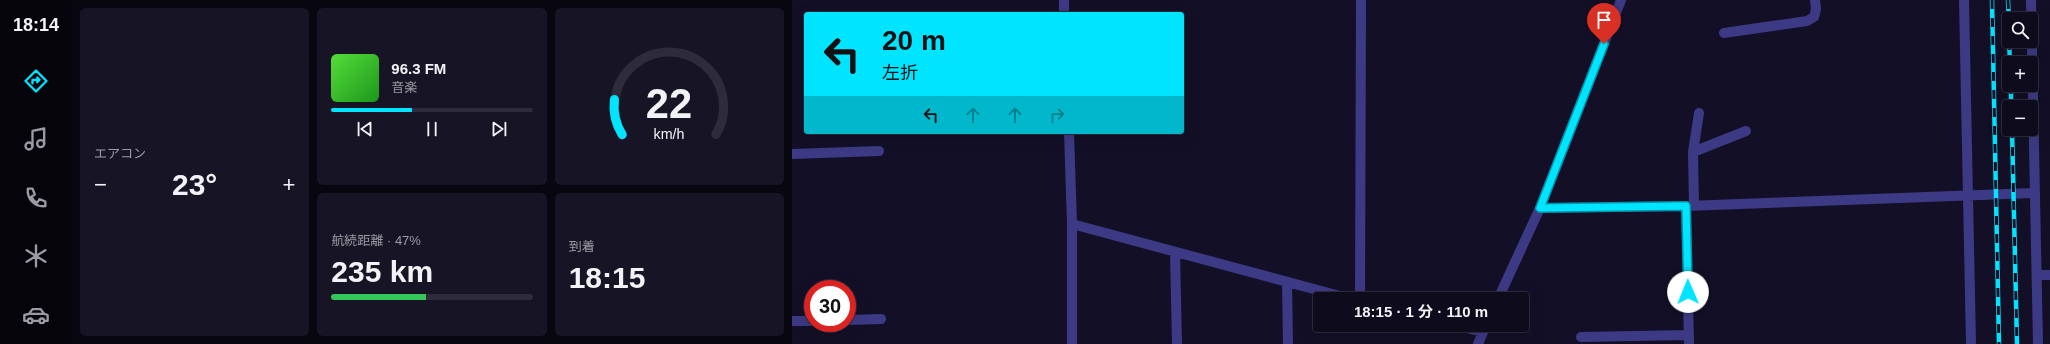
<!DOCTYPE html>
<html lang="ja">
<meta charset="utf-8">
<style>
:root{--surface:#0e0b1c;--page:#171425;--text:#f1f3f6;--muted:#9b9ba3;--line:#2e2b3b;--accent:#00e5ff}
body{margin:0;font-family:Arial,"Noto Sans JP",sans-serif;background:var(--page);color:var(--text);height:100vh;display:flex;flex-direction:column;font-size:15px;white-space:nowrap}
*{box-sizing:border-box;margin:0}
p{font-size:13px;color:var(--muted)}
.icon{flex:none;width:22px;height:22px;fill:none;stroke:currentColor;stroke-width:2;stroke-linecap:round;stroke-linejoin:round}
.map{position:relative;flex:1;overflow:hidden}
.side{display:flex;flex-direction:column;gap:8px;padding:8px;background:#08060f;width:720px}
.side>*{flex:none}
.top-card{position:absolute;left:12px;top:12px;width:380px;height:122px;border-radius:4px;box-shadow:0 4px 16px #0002,0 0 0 1px var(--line);background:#00e5ff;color:#111;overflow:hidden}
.fabs{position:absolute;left:1210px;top:12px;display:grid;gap:8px}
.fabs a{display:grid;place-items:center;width:36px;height:36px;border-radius:4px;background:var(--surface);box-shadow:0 4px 16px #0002,0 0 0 1px var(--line);font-size:20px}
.speed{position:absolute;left:12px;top:280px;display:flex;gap:8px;font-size:20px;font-weight:700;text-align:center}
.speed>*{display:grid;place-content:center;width:52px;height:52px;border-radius:50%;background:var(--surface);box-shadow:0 4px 16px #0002,0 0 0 1px var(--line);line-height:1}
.speed .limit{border:6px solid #d22;background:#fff;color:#111}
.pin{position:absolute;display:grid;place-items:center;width:34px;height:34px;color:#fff;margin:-41px -17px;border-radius:50% 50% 50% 0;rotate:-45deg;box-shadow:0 0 4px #0007}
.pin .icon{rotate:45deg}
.me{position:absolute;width:44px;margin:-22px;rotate:359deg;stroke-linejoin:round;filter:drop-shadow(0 0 3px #0008)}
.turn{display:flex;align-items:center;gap:14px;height:84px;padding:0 12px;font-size:18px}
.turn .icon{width:52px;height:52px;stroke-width:2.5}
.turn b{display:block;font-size:28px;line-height:34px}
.lanes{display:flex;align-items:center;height:38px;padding:0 12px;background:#0003;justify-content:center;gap:20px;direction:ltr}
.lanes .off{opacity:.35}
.big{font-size:30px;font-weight:700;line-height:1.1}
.side .widget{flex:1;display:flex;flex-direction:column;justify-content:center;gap:6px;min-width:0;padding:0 14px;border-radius:6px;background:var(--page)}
.side .dial{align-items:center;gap:0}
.dial svg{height:104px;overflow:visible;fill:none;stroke:var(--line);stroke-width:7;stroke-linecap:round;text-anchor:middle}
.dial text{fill:var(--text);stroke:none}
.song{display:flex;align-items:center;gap:12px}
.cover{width:48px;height:48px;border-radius:6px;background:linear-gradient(135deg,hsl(110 70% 55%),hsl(120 70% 35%))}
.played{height:4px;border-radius:2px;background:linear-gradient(90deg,var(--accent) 40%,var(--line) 40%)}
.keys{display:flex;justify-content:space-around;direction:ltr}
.heat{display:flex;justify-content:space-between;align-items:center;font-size:22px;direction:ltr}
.charge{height:6px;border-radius:3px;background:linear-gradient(90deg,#34c759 47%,var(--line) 0)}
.side .tiles{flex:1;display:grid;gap:8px;grid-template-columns:repeat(3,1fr)}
.widget:first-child{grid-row:span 2}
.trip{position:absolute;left:521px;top:292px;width:216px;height:40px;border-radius:4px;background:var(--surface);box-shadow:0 4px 16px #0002,0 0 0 1px var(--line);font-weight:700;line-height:40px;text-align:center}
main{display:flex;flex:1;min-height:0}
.menu{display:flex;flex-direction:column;width:72px;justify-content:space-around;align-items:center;background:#06040b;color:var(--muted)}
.menu .icon{width:28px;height:28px}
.menu .on{color:var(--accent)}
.menu b{font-size:18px;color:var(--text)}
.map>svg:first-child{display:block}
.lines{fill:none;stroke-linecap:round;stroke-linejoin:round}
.minor{stroke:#3d3a85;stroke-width:10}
.rail-casing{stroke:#00e5ff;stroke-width:4.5}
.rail{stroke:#130f26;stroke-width:3;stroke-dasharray:9;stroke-linecap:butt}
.route-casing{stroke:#0095a6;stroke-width:10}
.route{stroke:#00e5ff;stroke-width:7}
</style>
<main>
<nav class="menu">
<b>18:14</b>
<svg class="icon on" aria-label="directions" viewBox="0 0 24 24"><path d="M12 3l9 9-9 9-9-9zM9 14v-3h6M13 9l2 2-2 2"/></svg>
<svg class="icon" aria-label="music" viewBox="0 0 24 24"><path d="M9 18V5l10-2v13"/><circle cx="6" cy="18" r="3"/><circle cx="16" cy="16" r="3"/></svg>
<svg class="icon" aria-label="phone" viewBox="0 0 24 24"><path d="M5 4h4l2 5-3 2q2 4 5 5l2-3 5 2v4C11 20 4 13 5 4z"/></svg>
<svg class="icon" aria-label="climate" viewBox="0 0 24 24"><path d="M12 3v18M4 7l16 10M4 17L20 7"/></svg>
<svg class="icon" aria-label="car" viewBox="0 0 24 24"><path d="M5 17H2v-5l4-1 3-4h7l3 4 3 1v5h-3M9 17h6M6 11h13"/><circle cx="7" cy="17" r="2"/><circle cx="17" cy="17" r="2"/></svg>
</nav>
<section class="side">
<div class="tiles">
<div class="widget"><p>エアコン</p>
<div class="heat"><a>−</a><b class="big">23°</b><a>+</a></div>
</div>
<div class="widget">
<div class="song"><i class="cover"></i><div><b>96.3 FM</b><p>音楽</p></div></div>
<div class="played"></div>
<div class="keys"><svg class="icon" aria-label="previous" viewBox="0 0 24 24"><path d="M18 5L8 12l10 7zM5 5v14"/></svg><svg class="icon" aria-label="pause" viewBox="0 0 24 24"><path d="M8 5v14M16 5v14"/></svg><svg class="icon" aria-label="next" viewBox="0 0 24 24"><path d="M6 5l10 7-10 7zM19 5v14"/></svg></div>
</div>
<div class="widget dial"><svg viewBox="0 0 100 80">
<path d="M14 69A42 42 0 1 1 86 69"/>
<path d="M14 69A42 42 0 0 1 8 42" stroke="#00e5ff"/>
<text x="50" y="56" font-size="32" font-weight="700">22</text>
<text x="50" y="72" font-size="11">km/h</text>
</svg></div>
<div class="widget"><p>航続距離 · 47%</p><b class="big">235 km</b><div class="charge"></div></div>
<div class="widget"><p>到着</p><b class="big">18:15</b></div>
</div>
</section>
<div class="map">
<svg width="1258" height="344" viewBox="0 0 1258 344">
<rect width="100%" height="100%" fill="#130f26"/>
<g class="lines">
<path class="minor" d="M272 0V14
M1172 0 1179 344
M1239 0 1246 344
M932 33 1015 21 1022 17 1024 9 1023 0
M277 132 280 224V344
M901 152 954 131
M0 154 87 151
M894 206 897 344
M902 206 901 152 907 113
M748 208 894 206 1243 193
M280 224 559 299
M383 252 385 344
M1245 275H1258
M495 282 496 344
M568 299 569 0
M706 299 748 208 829 0
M55 320 89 319
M0 321H21
M662 325 691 332
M789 337 897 335
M686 344 694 325"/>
<defs>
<path id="rail" d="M1200 0 1207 344
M1216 0 1217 24
M1217 41 1218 63
M1219 85V107
M1220 129 1225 344"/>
</defs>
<use href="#rail" class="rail-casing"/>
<use href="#rail" class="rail"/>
</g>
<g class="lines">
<defs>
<path id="route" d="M812 44 748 208 894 206 896 292"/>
</defs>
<use href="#route" class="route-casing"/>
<use href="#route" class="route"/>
</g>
</svg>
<div class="fabs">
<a><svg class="icon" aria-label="search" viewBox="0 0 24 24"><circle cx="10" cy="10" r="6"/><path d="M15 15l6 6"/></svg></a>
<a>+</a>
<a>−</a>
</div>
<div class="speed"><div class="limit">30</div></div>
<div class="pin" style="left:812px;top:44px;background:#d93025"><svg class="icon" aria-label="arrive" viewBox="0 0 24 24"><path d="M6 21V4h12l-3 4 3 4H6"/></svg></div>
<svg class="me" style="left:896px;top:292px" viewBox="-20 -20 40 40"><circle r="19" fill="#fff"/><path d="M0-13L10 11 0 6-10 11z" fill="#00e5ff"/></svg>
<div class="trip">18:15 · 1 分 · 110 m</div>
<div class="top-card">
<div class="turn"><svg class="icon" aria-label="left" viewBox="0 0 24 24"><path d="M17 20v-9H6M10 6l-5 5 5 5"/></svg><div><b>20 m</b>左折</div></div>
<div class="lanes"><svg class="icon" aria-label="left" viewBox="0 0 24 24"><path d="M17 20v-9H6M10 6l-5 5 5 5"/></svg><svg class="icon off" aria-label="ahead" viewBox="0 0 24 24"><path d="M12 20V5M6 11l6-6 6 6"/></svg><svg class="icon off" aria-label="ahead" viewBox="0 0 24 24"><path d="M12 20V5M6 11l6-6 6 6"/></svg><svg class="icon off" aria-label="right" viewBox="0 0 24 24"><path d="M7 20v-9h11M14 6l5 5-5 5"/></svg></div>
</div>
</div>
</main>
